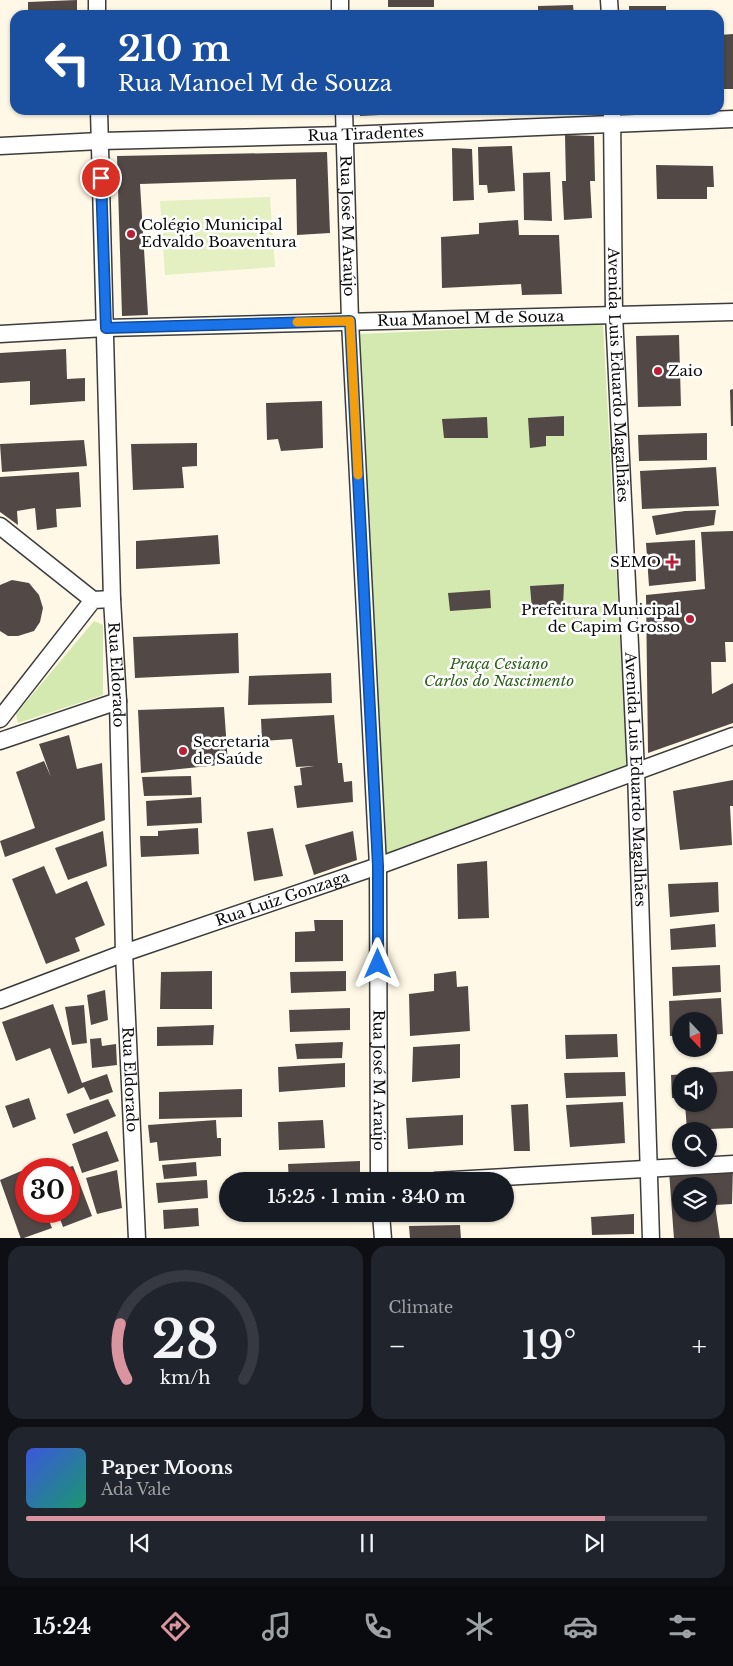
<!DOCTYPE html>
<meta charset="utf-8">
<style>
:root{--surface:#171b24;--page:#20242c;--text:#f1f3f6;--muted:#9ea1a6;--line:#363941;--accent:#d9949f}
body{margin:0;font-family:"Libre Baskerville",serif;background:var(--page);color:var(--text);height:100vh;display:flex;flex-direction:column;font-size:19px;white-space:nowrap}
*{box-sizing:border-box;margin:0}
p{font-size:16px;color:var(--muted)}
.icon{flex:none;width:28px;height:28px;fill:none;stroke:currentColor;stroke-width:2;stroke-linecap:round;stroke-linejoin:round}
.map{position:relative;height:1238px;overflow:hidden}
.details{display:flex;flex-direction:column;gap:8px;padding:8px;background:#0d0f14;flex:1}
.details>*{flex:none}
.banner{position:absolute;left:10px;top:10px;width:714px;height:105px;border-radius:15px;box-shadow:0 1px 4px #0004;background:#1a4fa0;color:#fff;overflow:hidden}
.needle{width:32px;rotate:158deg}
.fabs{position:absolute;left:672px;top:1012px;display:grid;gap:10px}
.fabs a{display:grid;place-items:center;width:45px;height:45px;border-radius:50%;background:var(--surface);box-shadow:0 1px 4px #0004;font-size:25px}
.speed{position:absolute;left:15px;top:1158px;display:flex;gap:10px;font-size:25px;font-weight:700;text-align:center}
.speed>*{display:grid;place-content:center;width:65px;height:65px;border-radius:50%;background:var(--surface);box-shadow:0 1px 4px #0004;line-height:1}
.speed .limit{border:8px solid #d22;background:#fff;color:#111}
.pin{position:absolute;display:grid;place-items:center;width:42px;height:42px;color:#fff;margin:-21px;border:2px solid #fff;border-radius:50%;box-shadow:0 1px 5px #0007}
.me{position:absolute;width:55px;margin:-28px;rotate:0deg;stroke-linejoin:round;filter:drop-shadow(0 0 4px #0008)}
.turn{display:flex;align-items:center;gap:18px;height:105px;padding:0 25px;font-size:22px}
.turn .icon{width:65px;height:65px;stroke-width:2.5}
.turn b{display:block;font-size:35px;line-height:42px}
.big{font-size:38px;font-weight:600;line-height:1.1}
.details .widget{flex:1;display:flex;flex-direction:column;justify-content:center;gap:8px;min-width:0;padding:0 18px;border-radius:15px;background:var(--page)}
.details .dial{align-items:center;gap:0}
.dial svg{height:130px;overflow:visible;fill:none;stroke:var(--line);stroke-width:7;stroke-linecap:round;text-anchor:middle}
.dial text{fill:var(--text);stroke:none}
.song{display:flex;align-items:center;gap:15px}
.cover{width:60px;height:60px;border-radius:8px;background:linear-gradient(135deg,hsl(230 70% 55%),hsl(160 70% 35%))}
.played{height:5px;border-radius:2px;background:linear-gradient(90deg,var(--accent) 85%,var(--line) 85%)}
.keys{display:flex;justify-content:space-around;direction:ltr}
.heat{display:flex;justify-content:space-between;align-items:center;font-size:28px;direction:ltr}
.details .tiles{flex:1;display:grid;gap:8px;grid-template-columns:1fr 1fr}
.widget:last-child{grid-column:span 2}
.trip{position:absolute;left:219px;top:1172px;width:295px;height:50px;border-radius:25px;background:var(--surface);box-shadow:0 1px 4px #0004;font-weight:600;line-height:50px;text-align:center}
.menu{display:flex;height:80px;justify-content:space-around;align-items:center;background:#090b0e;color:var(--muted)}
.menu .icon{width:35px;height:35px}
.menu .on{color:var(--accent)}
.menu b{font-size:22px;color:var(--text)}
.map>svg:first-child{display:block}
.green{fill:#d3e9b0}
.pitch{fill:#e4f0c2}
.building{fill:#524946;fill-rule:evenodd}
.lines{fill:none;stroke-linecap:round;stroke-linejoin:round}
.minor-casing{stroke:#3c3c3c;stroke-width:19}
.minor{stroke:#fff;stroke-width:16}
.route-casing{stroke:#114b97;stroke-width:12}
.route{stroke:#1a73e8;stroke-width:9}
.slow{stroke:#f59e0b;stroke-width:9}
.poi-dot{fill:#bb1f35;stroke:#fff;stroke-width:2}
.labels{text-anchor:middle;stroke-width:5;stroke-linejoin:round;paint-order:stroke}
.street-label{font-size:15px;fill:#090909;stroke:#fff}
.poi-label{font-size:15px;fill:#090909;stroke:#fff;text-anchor:start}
.park-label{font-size:15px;font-style:italic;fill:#2f611a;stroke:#fff}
</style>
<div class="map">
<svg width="733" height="1239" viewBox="0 0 733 1239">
<rect width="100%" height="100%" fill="#fff8e6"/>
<path class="green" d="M603 323 627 766 386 853 359 334Z
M94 621 103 625V695L18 723 16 714Z"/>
<path class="pitch" d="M270 197 275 267 165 275 160 201Z"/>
<path class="building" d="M77 0V15H28V2Z
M388 0H434V7H388Z
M573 5 574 15H538V6Z
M629 6H666V15H629Z
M733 34V89H719V35Z
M360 110H400V114L360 116Z
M565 135 594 136 595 181H590L592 218 564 220 562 181H566Z
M512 146 515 191 488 193 487 185H479L478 147Z
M452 148 472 149 474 200 453 201Z
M327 152 330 233 297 235 296 179 140 184 148 315 122 316 117 156Z
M656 165 713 166 714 187H707V199H657Z
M550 172 552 221 524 220 523 173Z
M518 220 519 235H559L562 294 522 295 521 284 442 288 441 237 479 234V223Z
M679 335 681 406 638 407 636 336Z
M66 349 67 379 85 378V401L30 405V381L0 383V353Z
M733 389V426H731L730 390Z
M322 401 323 448 281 451 278 439 267 440 266 403Z
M564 416V436H546V446L530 448 528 418Z
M487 417 488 438H444L442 419Z
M707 433V460L639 461 638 435Z
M84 440 87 466 2 472 0 444Z
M197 443V466L182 467 184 488 133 490 131 444Z
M716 467 719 506 642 509 640 471Z
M79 472 81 507 56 509 57 527 37 530 35 508 17 511 18 525 0 512V477Z
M716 510 714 525 656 535 652 516 685 511Z
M733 531V642H725L726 662H711L712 694 733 683V723L648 753 646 595 705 589 701 532Z
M218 535 220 564 136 569V541Z
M695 540 696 581 649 586 646 543Z
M12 580 29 583 39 595 43 608 40 622 34 631 18 636H8L0 631V585Z
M564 584 563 607 532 609 530 586Z
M490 590 491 608 450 611 448 593Z
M238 633 239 673 135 678 133 637Z
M331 673 332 703 248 705 249 676Z
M224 707 228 764 141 773 138 710Z
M334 715 338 763H342L344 782 352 781 353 802 297 808 294 786 302 785 300 768 314 766 296 767 292 739 262 741 261 719Z
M69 735 77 769 102 763 105 820 5 857 0 841 35 828 16 772 44 761 51 777 39 744Z
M191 776 192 795 144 796 142 777Z
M733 780V806H730L732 845 680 850 673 791Z
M201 797 202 823 147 826 146 801Z
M198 828 199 854 141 857 140 836H158V831Z
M273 828 283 876 254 881 247 832Z
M103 831 107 866 68 880 55 848Z
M353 831 357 860 314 875 305 845Z
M487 861 489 918 458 919 457 864Z
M44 866 56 894 87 881 105 925 75 938 80 951 46 964 12 879Z
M718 882 719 912 670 917 668 884Z
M314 920H343V961L295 962V932L315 931Z
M715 924 716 947 671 950 670 929Z
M720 965 721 992 673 996 672 967Z
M212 971V1009H160L161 972Z
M346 971V991L291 993 290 972Z
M456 971 457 987 468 986 470 1031 410 1036 409 994 434 991V974Z
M105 990 108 1020 91 1025 87 995Z
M721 998 723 1034 709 1035V1021H681V1036H670L669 1001Z
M53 1004 82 1083 107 1074 113 1092 90 1100 84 1087 68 1094 50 1048 16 1061 2 1022Z
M84 1005 87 1043 72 1045 65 1007Z
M350 1008V1030L290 1032 289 1010Z
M214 1025 213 1045 157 1046V1027Z
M617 1034 618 1057 566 1059 565 1035Z
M101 1038 102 1046 116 1044 117 1065 92 1068 90 1039Z
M343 1042 342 1058 297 1059 295 1044Z
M460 1044V1078L412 1082 413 1047Z
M345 1063V1087L279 1092 278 1067Z
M733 1071V1128L687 1130 685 1104H709V1076H681V1098H672L671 1075Z
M625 1072 626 1096 566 1098 564 1073Z
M242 1089V1117L159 1119V1092Z
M29 1098 36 1119 13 1128 5 1106Z
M108 1099 116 1116 74 1134 66 1114Z
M623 1102 625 1143 570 1147 566 1105Z
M528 1104 530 1151H514L511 1105Z
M463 1115V1145L408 1149 406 1118Z
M216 1120 217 1138H221V1156L159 1161 157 1142 150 1143 148 1125Z
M323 1120 325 1148 279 1150 278 1122Z
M107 1131 119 1161 82 1173 72 1144Z
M360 1161V1181H289L288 1164Z
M196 1162 197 1176 164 1179 162 1165Z
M73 1166 92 1216 63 1227 57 1211H69V1167Z
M733 1167 732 1204 715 1205 720 1239H674L669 1171ZM681 1186H709V1214H681Z
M26 1169V1211H45L52 1228 21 1239 0 1180Z
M117 1170 122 1208 97 1214 86 1178Z
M207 1180 208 1198 158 1203 156 1183Z
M198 1208 199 1226 164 1229 163 1210Z
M634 1214V1234L592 1235 591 1217Z
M460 1225 461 1239H410L409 1226Z"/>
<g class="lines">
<defs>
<g id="minor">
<path d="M97 0V15"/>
<path d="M340 0V15"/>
<path d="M609 0 610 15"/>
<path id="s1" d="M99 110 112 599 118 701 124 953 137 1239"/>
<path id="s2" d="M344 110 350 321 378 866 379 1181"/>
<path id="s3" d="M612 110 614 314 636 770 651 1239"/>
<path id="s4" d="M0 146 100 141 345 135 733 119"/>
<path id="s5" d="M0 334 106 328 733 312"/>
<path d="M0 526 93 600"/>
<path d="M0 719 93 600 112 599"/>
<path d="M0 741 118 701"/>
<path id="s6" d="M0 1000 124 953 378 866 733 736"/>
<path d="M435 1181 733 1164"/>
<path d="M381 1214 383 1239"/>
</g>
</defs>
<use href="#minor" class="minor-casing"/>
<use href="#minor" class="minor"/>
</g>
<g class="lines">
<defs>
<path id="route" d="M101 178 106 328 350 321 378 866V964"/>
</defs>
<use href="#route" class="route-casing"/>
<use href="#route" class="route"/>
<path class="slow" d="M297 322 350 321 358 475"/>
</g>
<g class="poi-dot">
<circle cx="131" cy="234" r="5"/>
<circle cx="658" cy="371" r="5"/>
<path d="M669.5 554.5h5v5h5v5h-5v5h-5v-5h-5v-5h5z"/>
<circle cx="690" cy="619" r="5"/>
<circle cx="183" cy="751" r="5"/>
</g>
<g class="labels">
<g class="street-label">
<text dy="5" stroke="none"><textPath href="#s4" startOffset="366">Rua Tiradentes</textPath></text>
<text dy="5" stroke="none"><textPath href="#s2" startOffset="116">Rua José M Araújo</textPath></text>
<text dy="5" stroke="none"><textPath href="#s5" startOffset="471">Rua Manoel M de Souza</textPath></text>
<text dy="5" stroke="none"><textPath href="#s3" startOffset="265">Avenida Luis Eduardo Magalhães</textPath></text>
<text dy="5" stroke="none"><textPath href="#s1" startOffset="565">Rua Eldorado</textPath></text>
<text dy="5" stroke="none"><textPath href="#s3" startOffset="670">Avenida Luis Eduardo Magalhães</textPath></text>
<text dy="5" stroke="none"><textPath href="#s6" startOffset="300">Rua Luiz Gonzaga</textPath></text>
<text dy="5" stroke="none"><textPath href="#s1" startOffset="970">Rua Eldorado</textPath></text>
<text dy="5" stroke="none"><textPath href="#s2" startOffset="971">Rua José M Araújo</textPath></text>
</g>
<g class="poi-label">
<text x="141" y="230">Colégio Municipal<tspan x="141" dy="17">Edvaldo Boaventura</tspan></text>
<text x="668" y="376">Zaio</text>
<text x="661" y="567" text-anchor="end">SEMO</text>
<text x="680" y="615" text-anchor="end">Prefeitura Municipal<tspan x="680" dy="17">de Capim Grosso</tspan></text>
<text x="193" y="747">Secretaria<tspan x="193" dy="17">de Saúde</tspan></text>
</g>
<g class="park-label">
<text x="499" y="669">Praça Cesiano<tspan x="499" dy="17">Carlos do Nascimento</tspan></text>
</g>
</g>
</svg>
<div class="fabs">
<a><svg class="needle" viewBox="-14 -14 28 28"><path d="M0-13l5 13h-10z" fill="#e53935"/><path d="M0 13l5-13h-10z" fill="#9ea1a6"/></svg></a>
<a><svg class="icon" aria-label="sound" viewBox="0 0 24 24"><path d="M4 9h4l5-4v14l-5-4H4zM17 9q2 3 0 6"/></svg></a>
<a><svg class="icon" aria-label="search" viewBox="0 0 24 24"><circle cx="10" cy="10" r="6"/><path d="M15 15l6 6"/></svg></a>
<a><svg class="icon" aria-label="layers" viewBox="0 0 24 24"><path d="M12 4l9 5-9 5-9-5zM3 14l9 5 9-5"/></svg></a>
</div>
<div class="speed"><div class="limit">30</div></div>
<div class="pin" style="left:101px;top:178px;background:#d93025"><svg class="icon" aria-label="arrive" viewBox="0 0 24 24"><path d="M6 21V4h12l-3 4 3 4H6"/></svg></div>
<svg class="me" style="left:378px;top:964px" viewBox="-20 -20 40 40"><path d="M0-17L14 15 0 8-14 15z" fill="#1a73e8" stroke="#fff" stroke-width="4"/></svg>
<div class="trip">15:25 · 1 min · 340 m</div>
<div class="banner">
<div class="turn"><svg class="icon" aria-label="left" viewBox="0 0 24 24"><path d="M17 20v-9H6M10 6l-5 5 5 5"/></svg><div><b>210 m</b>Rua Manoel M de Souza</div></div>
</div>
</div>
<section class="details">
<div class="tiles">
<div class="widget dial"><svg viewBox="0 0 100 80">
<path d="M14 69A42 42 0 1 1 86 69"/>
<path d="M14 69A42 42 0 0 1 10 35" stroke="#d9949f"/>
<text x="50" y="56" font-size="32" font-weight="700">28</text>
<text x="50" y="72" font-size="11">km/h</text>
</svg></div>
<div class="widget"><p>Climate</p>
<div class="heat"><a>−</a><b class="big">19°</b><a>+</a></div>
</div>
<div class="widget">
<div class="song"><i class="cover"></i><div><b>Paper Moons</b><p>Ada Vale</p></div></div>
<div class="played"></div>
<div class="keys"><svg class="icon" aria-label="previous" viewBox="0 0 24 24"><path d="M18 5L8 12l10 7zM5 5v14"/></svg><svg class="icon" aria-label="pause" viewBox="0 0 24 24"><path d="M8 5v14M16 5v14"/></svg><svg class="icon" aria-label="next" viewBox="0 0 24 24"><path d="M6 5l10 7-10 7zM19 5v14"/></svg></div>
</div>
</div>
</section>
<nav class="menu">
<b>15:24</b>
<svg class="icon on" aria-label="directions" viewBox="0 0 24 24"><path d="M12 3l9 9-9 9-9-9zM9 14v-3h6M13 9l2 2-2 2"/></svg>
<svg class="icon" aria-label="music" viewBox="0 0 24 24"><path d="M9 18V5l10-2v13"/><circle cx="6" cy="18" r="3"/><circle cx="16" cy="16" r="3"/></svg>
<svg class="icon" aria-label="phone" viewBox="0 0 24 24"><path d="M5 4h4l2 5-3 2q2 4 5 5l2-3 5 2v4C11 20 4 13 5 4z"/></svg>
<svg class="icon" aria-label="climate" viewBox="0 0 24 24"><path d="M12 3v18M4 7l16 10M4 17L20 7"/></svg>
<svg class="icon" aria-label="car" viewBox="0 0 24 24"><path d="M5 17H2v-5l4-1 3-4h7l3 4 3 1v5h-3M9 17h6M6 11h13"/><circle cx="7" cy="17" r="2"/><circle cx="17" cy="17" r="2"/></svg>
<svg class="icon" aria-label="filters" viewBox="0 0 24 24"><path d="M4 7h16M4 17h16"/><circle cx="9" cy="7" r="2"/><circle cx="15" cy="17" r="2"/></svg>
</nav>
